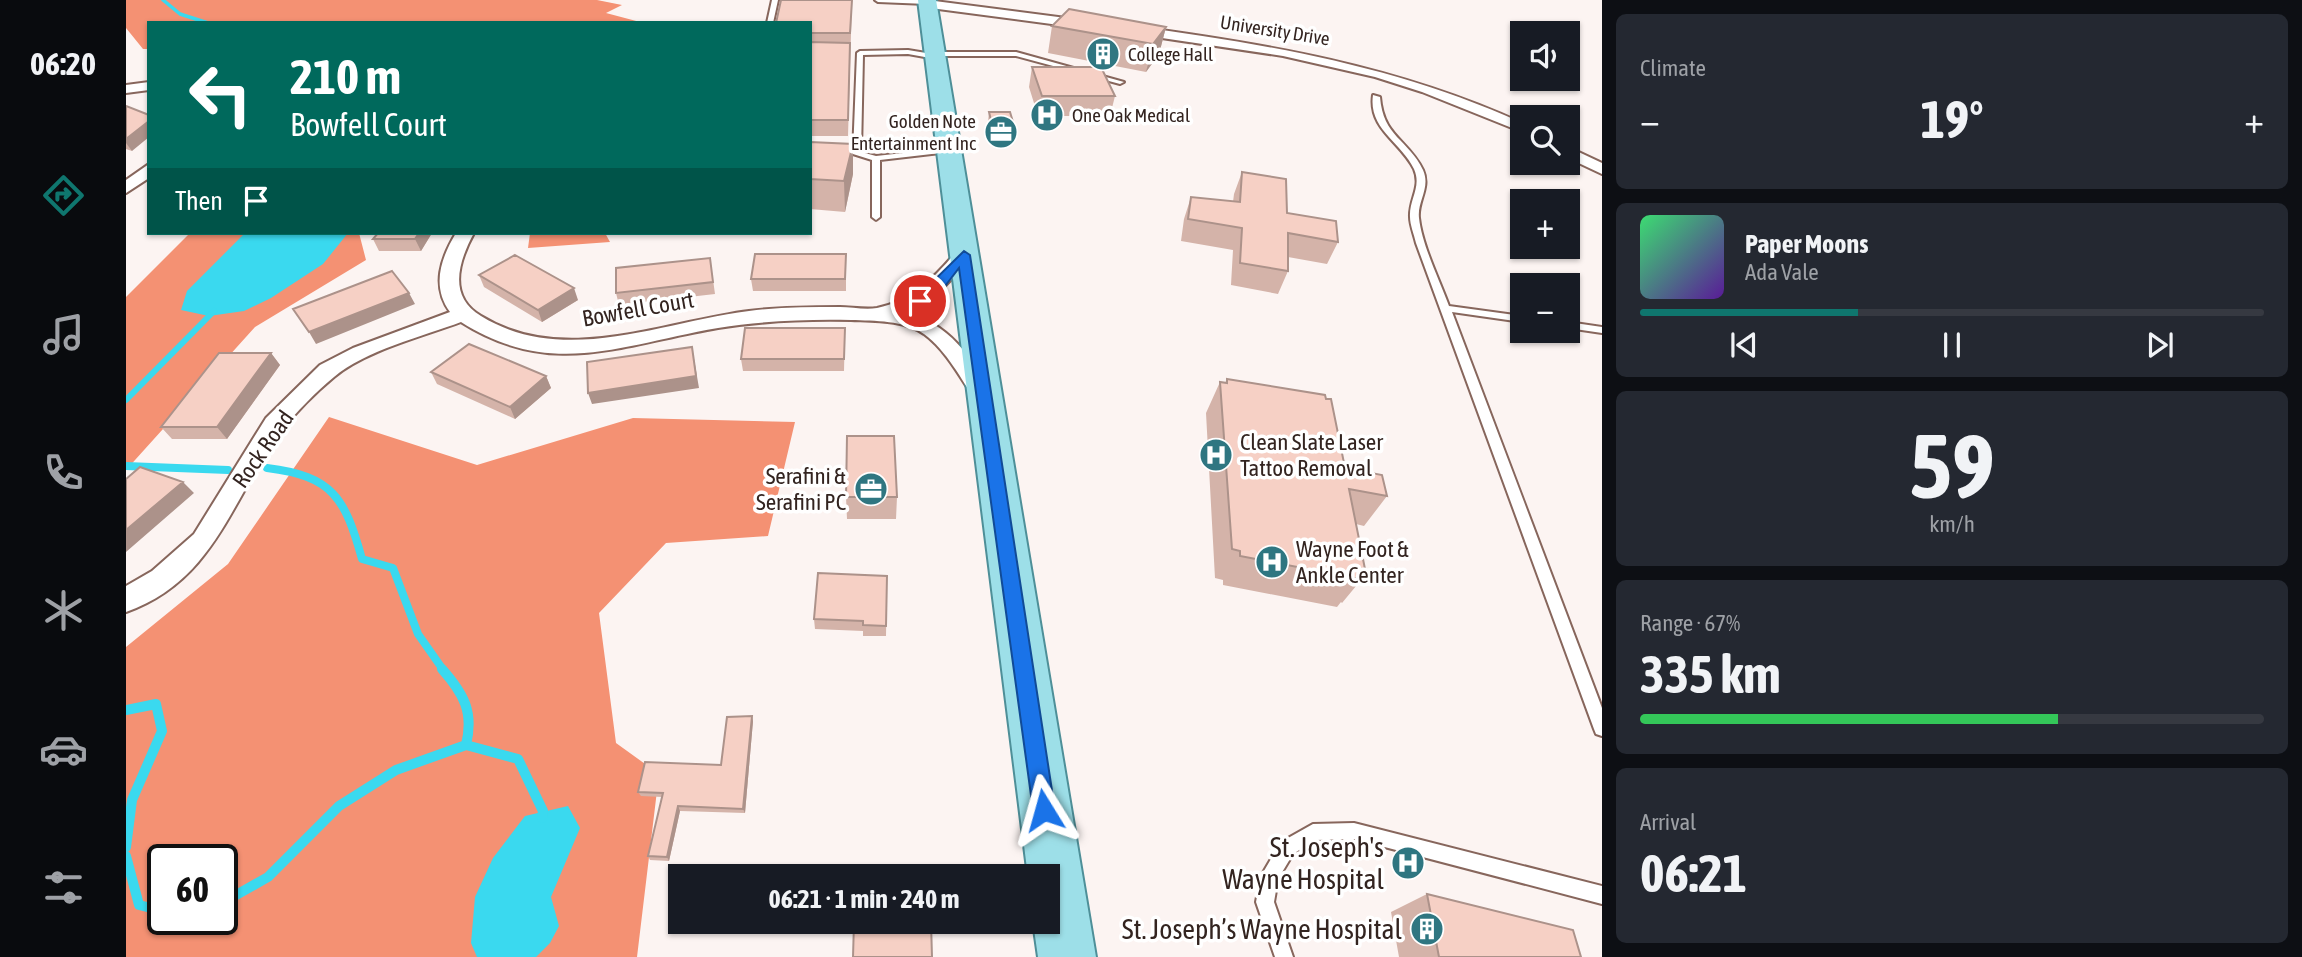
<!DOCTYPE html>
<meta charset="utf-8">
<style>
:root{--surface:#171b24;--page:#242831;--text:#f1f3f6;--muted:#9ea1a6;--line:#363941;--accent:#0f766e}
body{margin:0;font-family:"Asap Condensed",sans-serif;background:var(--page);color:var(--text);height:100vh;display:flex;flex-direction:column;font-size:26px;white-space:nowrap}
*{box-sizing:border-box;margin:0}
p{font-size:23px;color:var(--muted)}
.icon{flex:none;width:38px;height:38px;fill:none;stroke:currentColor;stroke-width:2;stroke-linecap:round;stroke-linejoin:round}
.map{position:relative;flex:1;overflow:hidden}
.sheet{display:flex;flex-direction:column;gap:14px;padding:14px;background:#0d0f14;width:700px}
.sheet>*{flex:none}
.top-card{position:absolute;left:21px;top:21px;width:665px;height:214px;border-radius:0px;box-shadow:0 2px 5px #0004;background:#00695c;color:#fff;overflow:hidden}
.buttons{position:absolute;left:1384px;top:21px;display:grid;gap:14px}
.buttons a{display:grid;place-items:center;width:70px;height:70px;border-radius:0px;background:var(--surface);box-shadow:0 2px 5px #0004;font-size:35px}
.speed{position:absolute;left:21px;top:844px;display:flex;gap:14px;font-size:35px;font-weight:700;text-align:center}
.speed>*{display:grid;place-content:center;width:91px;height:91px;border-radius:50%;background:var(--surface);box-shadow:0 2px 5px #0004;line-height:1}
.speed .limit{border:4px solid #111;border-radius:10px;background:#fff;color:#111}
.pin{position:absolute;display:grid;place-items:center;width:60px;height:60px;color:#fff;margin:-30px;border:4px solid #fff;border-radius:50%;box-shadow:0 2px 7px #0007}
.me{position:absolute;width:77px;margin:-38px;rotate:352deg;stroke-linejoin:round;filter:drop-shadow(0 0 5px #0008)}
.turn{display:flex;align-items:center;gap:24px;height:147px;padding:0 28px;font-size:32px}
.turn .icon{width:91px;height:91px;stroke-width:2.5}
.turn b{display:block;font-size:49px;line-height:60px}
.then{display:flex;align-items:center;height:66px;padding:0 28px;background:#0003;gap:14px;font-size:26px}
.big{font-size:52px;font-weight:700;line-height:1.1}
.sheet .tile{flex:1;display:flex;flex-direction:column;justify-content:center;gap:10px;min-width:0;padding:0 24px;border-radius:10px;background:var(--page)}
.sheet .dial{align-items:center;gap:0}
.dial b{font-size:91px;line-height:1}
.song{display:flex;align-items:center;gap:21px}
.cover{width:84px;height:84px;border-radius:10px;background:linear-gradient(135deg,hsl(140 70% 55%),hsl(270 70% 35%))}
.played{height:7px;border-radius:4px;background:linear-gradient(90deg,var(--accent) 35%,var(--line) 35%)}
.keys{display:flex;justify-content:space-around;direction:ltr}
.heat{display:flex;justify-content:space-between;align-items:center;font-size:38px;direction:ltr}
.charge{height:10px;border-radius:5px;background:linear-gradient(90deg,#34c759 67%,var(--line) 0)}
.trip{position:absolute;left:542px;top:864px;width:392px;height:70px;border-radius:0px;background:var(--surface);box-shadow:0 2px 5px #0004;font-weight:700;line-height:70px;text-align:center}
main{display:flex;flex:1;min-height:0}
.dock{display:flex;flex-direction:column;width:126px;justify-content:space-around;align-items:center;background:#090b0e;color:var(--muted)}
.dock .icon{width:49px;height:49px}
.dock .selected{color:var(--accent)}
.dock b{font-size:32px;color:var(--text)}
.map>svg:first-child{display:block}
.forest{fill:#f49173;fill-rule:evenodd}
.water{fill:#3ad9ef}
.lines{fill:none;stroke-linecap:round;stroke-linejoin:round}
.stream-far3{stroke:#3ad9ef;stroke-width:3.5}
.stream-far2{stroke:#3ad9ef;stroke-width:6}
.stream-far1{stroke:#3ad9ef;stroke-width:8}
.stream{stroke:#3ad9ef;stroke-width:10}
.service-casing{stroke:#87665c;stroke-width:4}
.minor-casing{stroke:#87665c;stroke-width:4}
.primary-casing{stroke:#4e8f98;stroke-width:4}
.service{fill:#fff;fill-rule:evenodd}
.minor{fill:#fff;fill-rule:evenodd}
.primary{fill:#9ddfe8;fill-rule:evenodd}
.wall{fill:#d4b3a9}
.shaded-wall{fill:#ac928a}
.building{fill:#f6d0c5;stroke:#ac928a;stroke-width:2}
.route{fill:#1a73e8;stroke:#114b97;stroke-width:2}
.labels{text-anchor:middle;stroke-width:7;stroke-linejoin:round;paint-order:stroke}
.far-street-label{font-size:19px;fill:#332420;stroke:#fff}
.far-poi-label{font-size:19px;fill:#332420;stroke:#fff;text-anchor:start}
.street-label{font-size:23px;fill:#332420;stroke:#fff}
.poi-label{font-size:23px;fill:#332420;stroke:#fff;text-anchor:start}
.near-poi-label{font-size:28px;fill:#332420;stroke:#fff;text-anchor:end}
</style>
<main>
<nav class="dock">
<b>06:20</b>
<svg class="icon selected" aria-label="directions" viewBox="0 0 24 24"><path d="M12 3l9 9-9 9-9-9zM9 14v-3h6M13 9l2 2-2 2"/></svg>
<svg class="icon" aria-label="music" viewBox="0 0 24 24"><path d="M9 18V5l10-2v13"/><circle cx="6" cy="18" r="3"/><circle cx="16" cy="16" r="3"/></svg>
<svg class="icon" aria-label="phone" viewBox="0 0 24 24"><path d="M5 4h4l2 5-3 2q2 4 5 5l2-3 5 2v4C11 20 4 13 5 4z"/></svg>
<svg class="icon" aria-label="climate" viewBox="0 0 24 24"><path d="M12 3v18M4 7l16 10M4 17L20 7"/></svg>
<svg class="icon" aria-label="car" viewBox="0 0 24 24"><path d="M5 17H2v-5l4-1 3-4h7l3 4 3 1v5h-3M9 17h6M6 11h13"/><circle cx="7" cy="17" r="2"/><circle cx="17" cy="17" r="2"/></svg>
<svg class="icon" aria-label="filters" viewBox="0 0 24 24"><path d="M4 7h16M4 17h16"/><circle cx="9" cy="7" r="2"/><circle cx="15" cy="17" r="2"/></svg>
</nav>
<div class="map">
<svg width="1476" height="957" viewBox="0 0 1476 957">
<rect width="100%" height="100%" fill="#fcf4f2"/>
<path class="forest" d="M0 0H471L496 5 480 13 514 22 23 23V49H17L0 28Z
M64 233H233L240 260 129 327 0 470V297Z
M404 233H479L484 242 402 248Z
M203 417 351 465 507 418 669 422 642 536 540 543 473 613 490 743 533 774 511 957H0V647L102 564ZM37 859H96V919H37Z"/>
<path class="water" d="M119 233H222L197 264 145 298 118 311 83 316 55 310 61 291Z
M442 806 454 828 425 897 433 926 424 943 410 957H351L345 943 349 897 367 858 399 816Z"/>
<g class="lines">
<path class="stream-far3" d="M37 0 54 14 82 23"/>
<path class="stream-far2" d="M0 400 88 311"/>
<path class="stream-far1" d="M0 466 102 470
M141 468C207 476 219 498 236 559L267 568 292 634 318 671"/>
<path class="stream" d="M316 669C338 694 348 712 340 745
M0 710 30 704 36 731 6 800 0 847
M0 856 13 905 37 911
M96 903 142 877 213 806 270 770 340 745 392 759 417 811 416 818
M63 919H70"/>
<defs>
<path id="service" d="M646 0H652L647 23H641Z
M749 0H796L804 2 801 4 752 2Z
M782 50 806 54 809 52H890L998 82 994 84 890 56H813L810 59 782 54 737 55 735 152 750 156 823 148 827 150 823 152 754 160V217L750 220 746 217V160L727 154 731 53 734 51Z
M1247 95 1254 97C1257 137 1282 139 1297 170 1305 188 1291 201 1293 218 1296 245 1313 279 1323 306L1396 316V322L1326 312 1476 708V736L1470 734 1468 729 1290 243C1288 234 1284 225 1284 217 1283 199 1296 187 1288 169 1275 142 1242 129 1247 95Z
M1442 322 1476 327V333L1442 328Z
M1228 823 1476 886V904L1228 839 1189 840 1167 854 1152 879 1148 902 1167 957H1149L1130 902 1135 876 1155 842 1187 824Z"/>
<path id="minor" d="M801 0 963 21 969 25 963 29 797 7V1Z
M1006 26C1141 44 1271 66 1396 123V132L1296 92 1249 77 1157 56 1002 33 1000 30Z
M23 82V90L0 93V85Z
M1442 147 1476 163V174L1442 158Z
M23 164V178L0 193V180Z
M330 233H348C332 262 322 297 355 316 438 367 535 322 623 311 653 307 684 307 714 307 725 307 739 310 751 308 786 301 809 277 831 251H845L847 255 845 259 808 297 778 312C822 322 847 359 869 396L866 401H850C835 379 821 351 798 334 778 320 749 321 725 320 681 319 636 321 592 328 497 344 426 380 335 322 298 336 238 351 208 377 190 392 170 412 156 430 105 498 90 580 0 612V586L26 571 68 534 140 418 194 365 227 348 324 312C305 286 315 258 330 233Z"/>
<path id="primary" d="M792 0H810L970 957H912L907 922H922V877H902Z"/>
</defs>
<use href="#service" class="service-casing"/>
<use href="#minor" class="minor-casing"/>
<use href="#primary" class="primary-casing"/>
<use href="#service" class="service"/>
<use href="#minor" class="minor"/>
<use href="#primary" class="primary"/>
</g>
<path class="wall" d="M655 0H726L722 136H684V23Z
M926 26 1040 27 1033 54 1020 72 922 53Z
M906 67 989 96 984 116H912L903 87Z
M0 106 6 151 0 149Z
M863 112 890 132 888 143 867 142 862 122Z
M684 142 727 144V174L719 212 684 209Z
M1116 172 1161 213 1212 242 1201 264 1162 257V271L1152 294 1105 285 1107 250 1055 241 1058 219 1065 197 1107 202 1108 194Z
M252 233H306L295 251H253L247 239Z
M584 258 589 294 493 305 490 293Z
M720 266V291H627L625 279Z
M353 275 452 300 416 322 358 287Z
M719 328 718 371H617L615 359Z
M145 353 154 365 101 439H46L35 427Z
M305 372 420 376 425 388 389 419 311 384Z
M1101 379 1219 468 1261 496 1238 526 1230 524 1240 574 1216 603 1215 602 1211 607 1097 585V580L1089 578 1080 413 1094 382 1099 383Z
M720 497H771L770 519H721Z
M761 576 760 636H737V631L689 629 688 619Z
M627 721 619 813 554 811 543 861 524 860 522 856 536 797 515 796 512 792 595 765Z
M1301 894 1455 957H1273L1265 912Z"/>
<path class="shaded-wall" d="M1040 27 1033 54 1020 72 1027 44Z
M23 121V137L6 151 0 143V139Z
M727 144V174L719 212 718 181Z
M293 233H306L295 251 289 239Z
M448 288 452 300 416 322 412 310Z
M283 293 289 304 190 344 183 332Z
M566 347 573 388 466 404 462 393Z
M145 353 154 365 101 439 91 427Z
M420 376 425 388 389 419 384 407Z
M57 482 68 493 0 552V530Z
M626 716 627 721 619 813 617 809Z
M552 806 554 811 543 861 541 857Z"/>
<path class="building" d="M655 0H726L724 33H684V23H650Z
M943 9 1040 27 1027 44 926 26Z
M684 42 724 43 722 120H684Z
M906 67H975L989 96H916Z
M0 106 23 115V121L0 139Z
M863 112H884L890 132H868Z
M684 142 727 144 718 181 684 179Z
M1116 172 1160 179 1161 213 1210 221 1212 242 1162 233V271L1114 263 1116 228 1062 219 1065 197 1114 202Z
M252 233H293L289 239H247Z
M629 254H720L719 279H625Z
M389 255 448 288 412 310 353 275Z
M584 258 587 282 490 293V268Z
M266 271 283 293 183 332 167 309Z
M619 328H719L718 359H615Z
M343 344 420 376 384 407 305 372Z
M566 347 570 376 462 393 461 362Z
M93 353H145L91 427H35Z
M1101 379 1199 395 1200 399H1205L1219 468 1256 475 1261 496 1223 489 1240 574 1233 573 1234 579 1114 556V551L1106 549 1094 382 1101 383Z
M721 436H768L771 497H720Z
M14 467 57 482 0 530V479Z
M692 573 761 576 760 626 737 625V621L688 619Z
M626 716 617 809 552 806 541 857 522 856 537 793 512 792 519 762 595 765 601 717Z
M1301 894 1447 930 1455 957H1313Z
M728 922H805L806 957H727Z"/>
<path class="route" d="M838 251 844 255 929 810 925 818 918 821 910 818 907 810 833 268 816 290 798 303 787 301Z"/>
<defs>
<symbol id="building-disc" viewBox="-11 -11 22 22"><circle r="9.5" fill="#2f7681" stroke="#fff"/><path d="M-4-6H4V6H1V3H-1V6H-4ZM-2.5-4.3h1.7v1.8h-1.7ZM.8-4.3h1.7v1.8H.8ZM-2.5-1h1.7V.8h-1.7ZM.8-1h1.7V.8H.8Z" fill="#fff"/></symbol>
<symbol id="hospital-disc" viewBox="-11 -11 22 22"><circle r="9.5" fill="#2f7681" stroke="#fff"/><path d="M-5-5h3v3.5h4V-5h3V5h-3V1.5h-4V5h-3Z" fill="#fff"/></symbol>
<symbol id="office-disc" viewBox="-11 -11 22 22"><circle r="9.5" fill="#2f7681" stroke="#fff"/><path d="M-6-3h4V-5.5h4V-3h4V5H-6ZM-1-4.5V-3h2v-1.5ZM-6 0V1H6V0Z" fill="#fff"/></symbol>
</defs>
<g fill-rule="evenodd">
<use href="#building-disc" x="958" y="35" width="38" height="38"/>
<use href="#hospital-disc" x="902" y="96" width="38" height="38"/>
<use href="#office-disc" x="856" y="113" width="38" height="38"/>
<use href="#hospital-disc" x="1071" y="436" width="38" height="38"/>
<use href="#office-disc" x="726" y="470" width="38" height="38"/>
<use href="#hospital-disc" x="1127" y="543" width="38" height="38"/>
<use href="#hospital-disc" x="1263" y="844" width="38" height="38"/>
<use href="#building-disc" x="1282" y="910" width="38" height="38"/>
</g>
<g class="labels">
<g class="far-street-label">
<text transform="translate(1149 30) rotate(9)" y="7">University Drive</text>
</g>
<g class="far-poi-label">
<text x="1002" y="61">College Hall</text>
<text x="946" y="122">One Oak Medical</text>
<text x="850" y="128" text-anchor="end">Golden Note<tspan x="850" dy="22">Entertainment Inc</tspan></text>
</g>
<g class="street-label">
<text transform="translate(512 309) rotate(-10)" y="8">Bowfell Court</text>
<text transform="translate(137 449) rotate(-55)" y="8">Rock Road</text>
</g>
<g class="poi-label">
<text x="1114" y="450">Clean Slate Laser<tspan x="1114" dy="26">Tattoo Removal</tspan></text>
<text x="720" y="484" text-anchor="end">Serafini &amp;<tspan x="720" dy="26">Serafini PC</tspan></text>
<text x="1170" y="557">Wayne Foot &amp;<tspan x="1170" dy="26">Ankle Center</tspan></text>
</g>
<g class="near-poi-label">
<text x="1258" y="857">St. Joseph's<tspan x="1258" dy="32">Wayne Hospital</tspan></text>
<text x="1276" y="939">St. Joseph’s Wayne Hospital</text>
</g>
</g>
</svg>
<div class="buttons">
<a><svg class="icon" aria-label="sound" viewBox="0 0 24 24"><path d="M4 9h4l5-4v14l-5-4H4zM17 9q2 3 0 6"/></svg></a>
<a><svg class="icon" aria-label="search" viewBox="0 0 24 24"><circle cx="10" cy="10" r="6"/><path d="M15 15l6 6"/></svg></a>
<a>+</a>
<a>−</a>
</div>
<div class="speed"><div class="limit">60</div></div>
<div class="pin" style="left:794px;top:301px;background:#d93025"><svg class="icon" aria-label="arrive" viewBox="0 0 24 24"><path d="M6 21V4h12l-3 4 3 4H6"/></svg></div>
<svg class="me" style="left:918px;top:810px" viewBox="-20 -20 40 40"><path d="M0-17L14 15 0 8-14 15z" fill="#1a73e8" stroke="#fff" stroke-width="4"/></svg>
<div class="trip">06:21 · 1 min · 240 m</div>
<div class="top-card">
<div class="turn"><svg class="icon" aria-label="left" viewBox="0 0 24 24"><path d="M17 20v-9H6M10 6l-5 5 5 5"/></svg><div><b>210 m</b>Bowfell Court</div></div>
<div class="then">Then<svg class="icon" aria-label="arrive" viewBox="0 0 24 24"><path d="M6 21V4h12l-3 4 3 4H6"/></svg></div>
</div>
</div>
<section class="sheet">
<div class="tile"><p>Climate</p>
<div class="heat"><a>−</a><b class="big">19°</b><a>+</a></div>
</div>
<div class="tile">
<div class="song"><i class="cover"></i><div><b>Paper Moons</b><p>Ada Vale</p></div></div>
<div class="played"></div>
<div class="keys"><svg class="icon" aria-label="previous" viewBox="0 0 24 24"><path d="M18 5L8 12l10 7zM5 5v14"/></svg><svg class="icon" aria-label="pause" viewBox="0 0 24 24"><path d="M8 5v14M16 5v14"/></svg><svg class="icon" aria-label="next" viewBox="0 0 24 24"><path d="M6 5l10 7-10 7zM19 5v14"/></svg></div>
</div>
<div class="tile dial"><b>59</b><p>km/h</p></div>
<div class="tile"><p>Range · 67%</p><b class="big">335 km</b><div class="charge"></div></div>
<div class="tile"><p>Arrival</p><b class="big">06:21</b></div>
</section>
</main>
